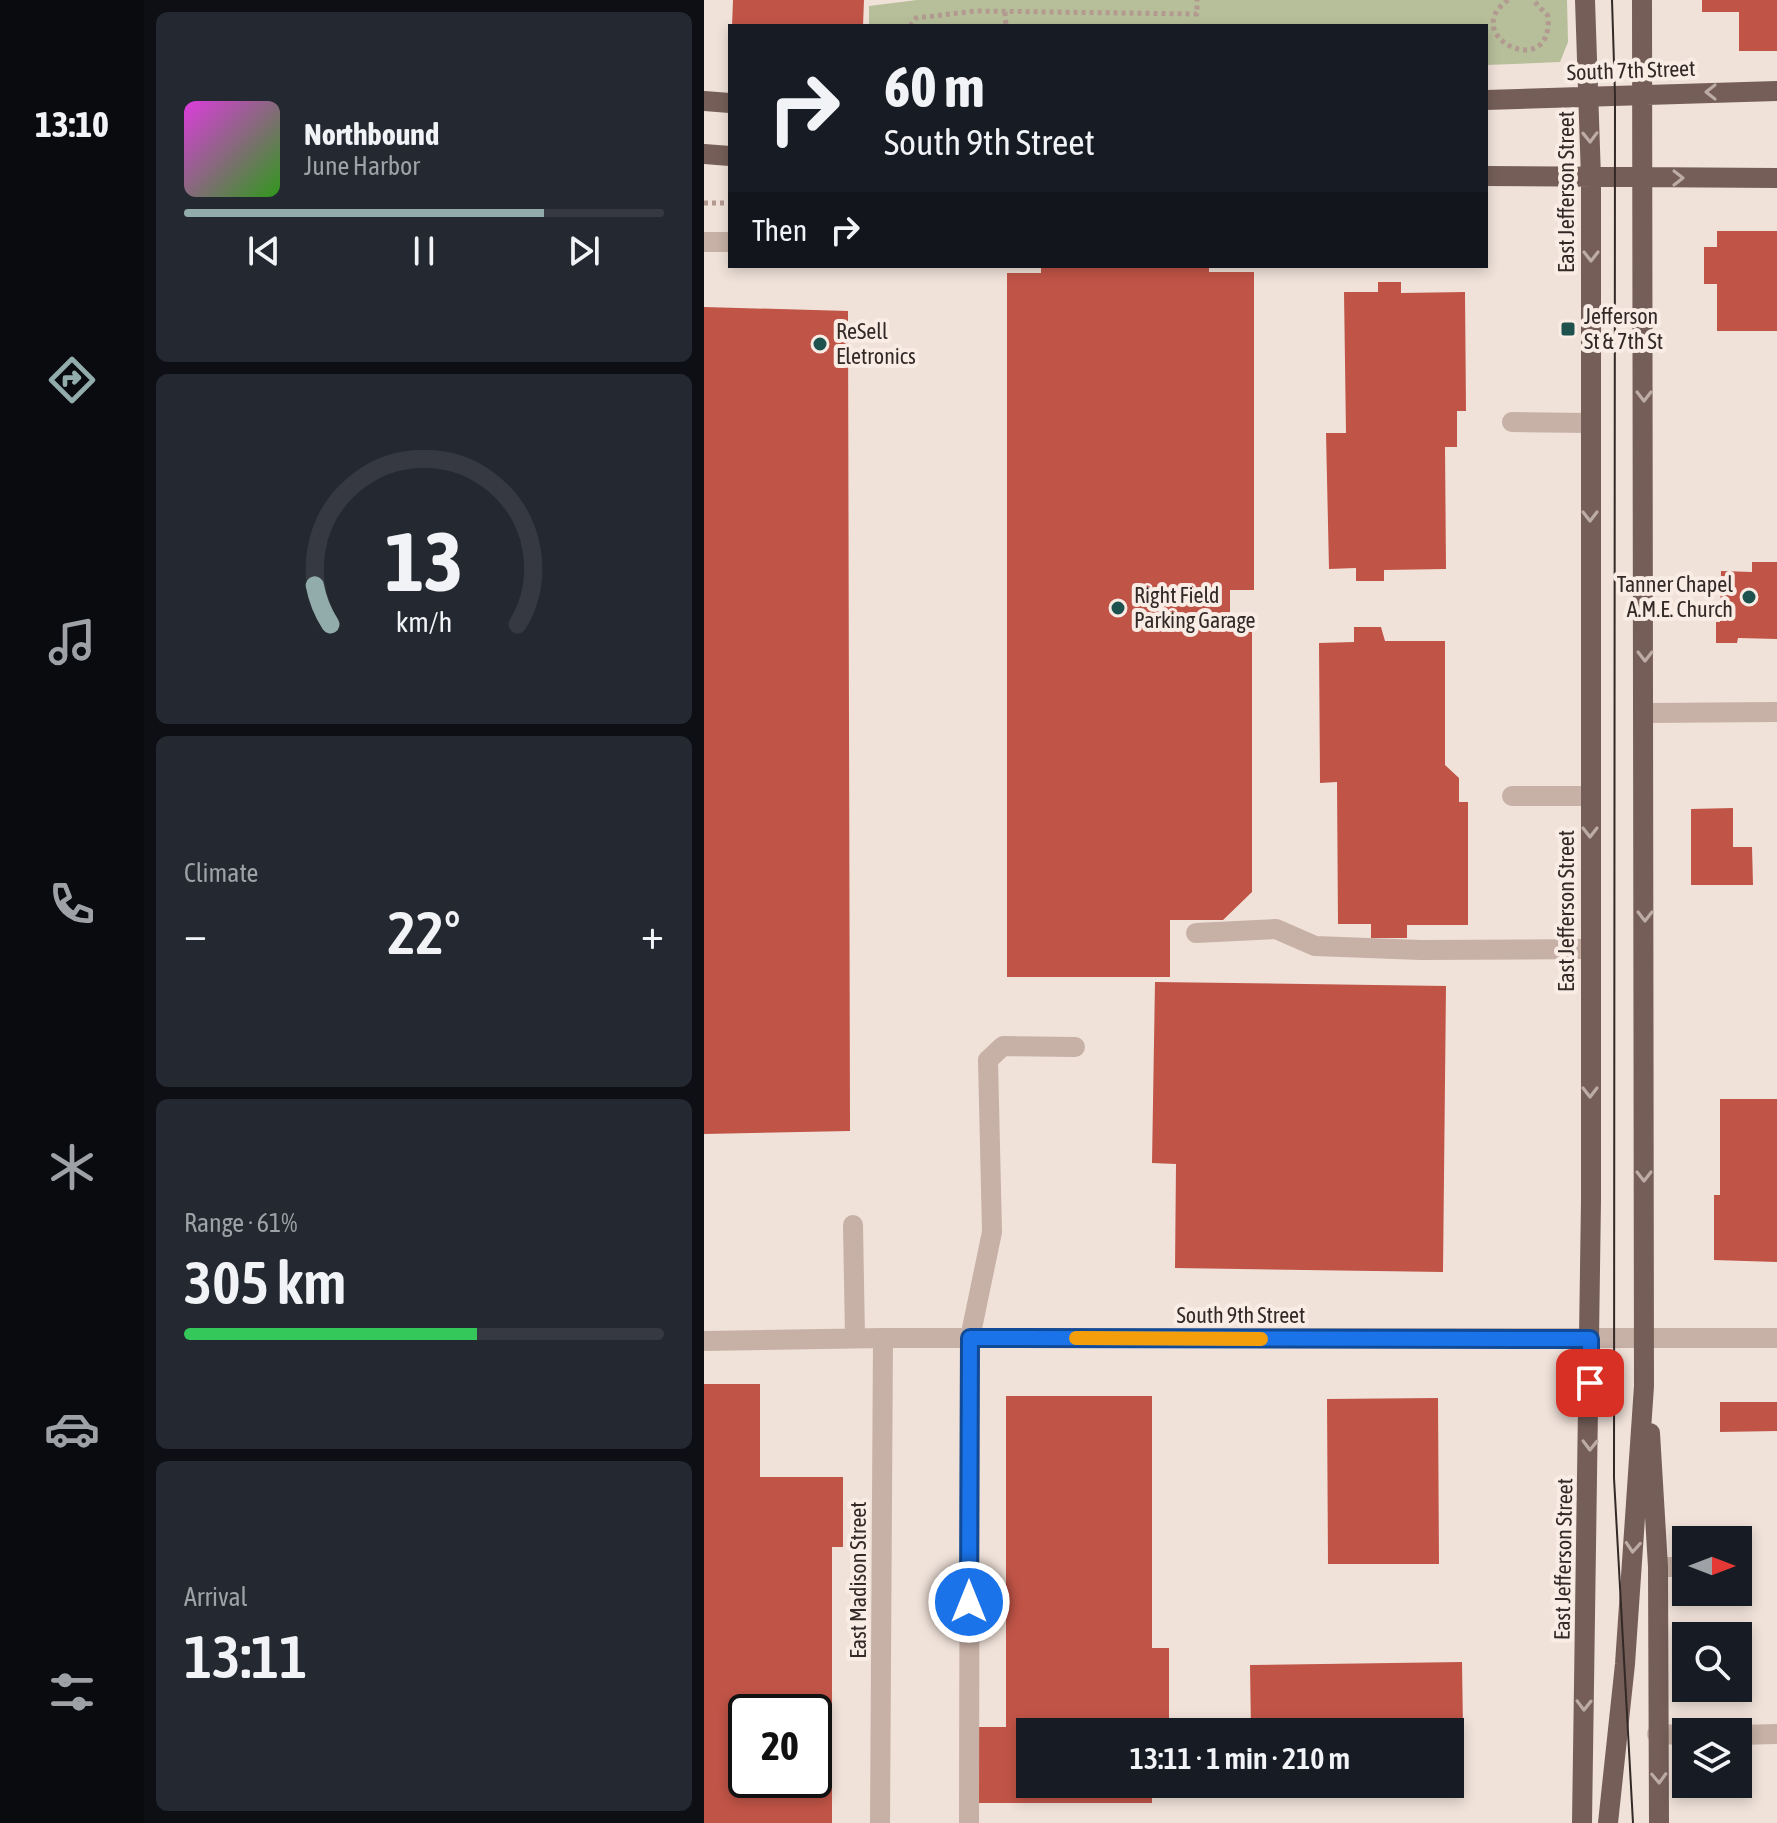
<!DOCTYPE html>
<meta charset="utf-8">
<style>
:root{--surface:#171b24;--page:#242831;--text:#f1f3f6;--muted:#9ea1a6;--line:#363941;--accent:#92abab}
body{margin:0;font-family:"Asap Condensed",sans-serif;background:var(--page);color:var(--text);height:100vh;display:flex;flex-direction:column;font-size:30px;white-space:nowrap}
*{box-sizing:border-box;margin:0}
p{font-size:26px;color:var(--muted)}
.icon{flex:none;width:44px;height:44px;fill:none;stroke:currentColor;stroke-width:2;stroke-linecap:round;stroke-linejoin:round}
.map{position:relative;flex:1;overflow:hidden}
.drawer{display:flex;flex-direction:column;gap:12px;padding:12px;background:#0d0f14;width:560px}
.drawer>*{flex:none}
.banner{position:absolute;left:24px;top:24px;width:760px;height:244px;border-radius:0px;box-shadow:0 4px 12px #0003;background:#171b24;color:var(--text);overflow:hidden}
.needle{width:52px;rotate:90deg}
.tools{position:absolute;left:968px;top:1526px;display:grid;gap:16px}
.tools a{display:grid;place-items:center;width:80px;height:80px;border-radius:0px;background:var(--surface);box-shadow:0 4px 12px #0003;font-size:40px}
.speed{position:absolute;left:24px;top:1694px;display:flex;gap:16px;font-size:40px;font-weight:700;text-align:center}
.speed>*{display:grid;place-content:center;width:104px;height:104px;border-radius:50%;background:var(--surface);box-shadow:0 4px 12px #0003;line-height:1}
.speed .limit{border:4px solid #111;border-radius:12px;background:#fff;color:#111}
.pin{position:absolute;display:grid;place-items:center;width:68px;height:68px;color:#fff;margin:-34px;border-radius:16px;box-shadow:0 4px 12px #0006}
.me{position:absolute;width:88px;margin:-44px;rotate:0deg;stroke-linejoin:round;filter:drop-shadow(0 0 6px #0008)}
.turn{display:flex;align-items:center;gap:28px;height:168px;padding:0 24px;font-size:36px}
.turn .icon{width:104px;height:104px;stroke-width:2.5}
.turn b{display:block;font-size:56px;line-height:68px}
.then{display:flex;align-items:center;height:76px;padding:0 24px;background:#0003;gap:16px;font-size:30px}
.big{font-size:60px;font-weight:600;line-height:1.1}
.drawer .widget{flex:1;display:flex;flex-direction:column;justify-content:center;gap:12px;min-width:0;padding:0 28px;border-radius:12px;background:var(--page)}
.drawer .dial{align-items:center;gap:0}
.dial svg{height:208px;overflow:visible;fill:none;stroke:var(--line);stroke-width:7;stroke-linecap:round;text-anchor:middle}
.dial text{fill:var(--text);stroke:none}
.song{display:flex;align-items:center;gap:24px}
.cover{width:96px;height:96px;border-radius:12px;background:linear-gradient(135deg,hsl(300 70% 55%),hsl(110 70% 35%))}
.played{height:8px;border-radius:4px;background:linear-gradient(90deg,var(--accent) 75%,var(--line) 75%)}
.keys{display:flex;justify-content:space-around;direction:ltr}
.heat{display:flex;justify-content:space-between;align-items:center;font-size:44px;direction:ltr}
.charge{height:12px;border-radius:6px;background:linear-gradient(90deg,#34c759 61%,var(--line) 0)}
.trip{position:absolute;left:312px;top:1718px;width:448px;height:80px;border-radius:0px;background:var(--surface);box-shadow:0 4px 12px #0003;font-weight:600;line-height:80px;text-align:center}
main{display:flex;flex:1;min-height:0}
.menu{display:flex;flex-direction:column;width:144px;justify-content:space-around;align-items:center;background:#090b0e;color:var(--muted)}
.menu .icon{width:56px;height:56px}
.menu .on{color:var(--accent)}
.menu b{font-size:36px;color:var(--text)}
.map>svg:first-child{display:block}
.green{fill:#b6be9a}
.building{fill:#c05447;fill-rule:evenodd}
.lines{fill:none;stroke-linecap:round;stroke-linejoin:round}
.path{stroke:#b29a90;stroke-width:5;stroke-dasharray:4 4;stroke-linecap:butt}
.minor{stroke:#c7b0a6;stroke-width:20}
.major{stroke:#755e58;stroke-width:20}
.tram{stroke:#332926;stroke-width:2}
.oneway{stroke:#bdaca6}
.route-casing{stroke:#114b97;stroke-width:20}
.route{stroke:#1a73e8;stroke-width:14}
.slow{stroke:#f59e0b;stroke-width:14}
.poi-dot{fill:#1e524f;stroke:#f8ece5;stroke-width:3}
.labels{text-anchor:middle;stroke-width:8;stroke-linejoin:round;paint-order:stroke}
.street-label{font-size:22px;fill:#332926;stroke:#f8ece5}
.poi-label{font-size:22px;fill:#332926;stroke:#f8ece5;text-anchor:start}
</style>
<main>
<nav class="menu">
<b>13:10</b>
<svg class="icon on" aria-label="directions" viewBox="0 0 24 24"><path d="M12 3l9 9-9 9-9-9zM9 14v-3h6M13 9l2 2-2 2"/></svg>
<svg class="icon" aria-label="music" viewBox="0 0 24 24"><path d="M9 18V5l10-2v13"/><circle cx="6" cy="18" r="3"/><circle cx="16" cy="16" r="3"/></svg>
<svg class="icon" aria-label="phone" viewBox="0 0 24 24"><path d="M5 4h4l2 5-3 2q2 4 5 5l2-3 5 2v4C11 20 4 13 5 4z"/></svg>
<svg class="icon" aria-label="climate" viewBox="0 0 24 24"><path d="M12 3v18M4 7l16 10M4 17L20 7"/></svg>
<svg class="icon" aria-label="car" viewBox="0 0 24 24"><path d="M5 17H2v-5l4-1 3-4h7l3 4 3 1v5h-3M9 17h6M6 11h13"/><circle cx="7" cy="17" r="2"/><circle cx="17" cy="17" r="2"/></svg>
<svg class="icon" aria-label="filters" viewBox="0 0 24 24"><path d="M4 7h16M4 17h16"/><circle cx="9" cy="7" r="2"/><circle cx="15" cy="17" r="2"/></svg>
</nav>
<section class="drawer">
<div class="widget">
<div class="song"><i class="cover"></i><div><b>Northbound</b><p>June Harbor</p></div></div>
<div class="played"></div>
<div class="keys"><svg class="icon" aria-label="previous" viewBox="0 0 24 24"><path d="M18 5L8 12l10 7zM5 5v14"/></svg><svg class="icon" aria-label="pause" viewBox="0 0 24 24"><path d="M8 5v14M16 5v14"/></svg><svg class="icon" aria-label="next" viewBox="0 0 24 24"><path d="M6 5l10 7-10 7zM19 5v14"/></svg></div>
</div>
<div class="widget dial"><svg viewBox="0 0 100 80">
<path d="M14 69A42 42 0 1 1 86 69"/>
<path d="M14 69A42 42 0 0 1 8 54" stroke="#92abab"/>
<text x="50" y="56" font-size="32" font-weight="700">13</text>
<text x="50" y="72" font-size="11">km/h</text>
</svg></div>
<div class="widget"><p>Climate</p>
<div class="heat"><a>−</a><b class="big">22°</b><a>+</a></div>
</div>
<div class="widget"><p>Range · 61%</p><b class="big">305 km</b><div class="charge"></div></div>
<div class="widget"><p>Arrival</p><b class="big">13:11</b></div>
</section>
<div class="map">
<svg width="1073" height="1823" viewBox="0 0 1073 1823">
<rect width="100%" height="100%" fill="#f0e2d9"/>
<path class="green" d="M213 0H863L864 42 856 62 782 65V26H165V6Z"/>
<path class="building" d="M29 0H160L159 26H28Z
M998 0H1073V51H1035V12H998Z
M1013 231H1073V331H1013V284H1000V247H1013Z
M337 266H505V272H550V590H526V626H548V892L519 920H466V977H303V273H337Z
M674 282H697V293L761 292 762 411H753V447H741L742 569 680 570V581H652V568L625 569 622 433H642L640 292H674Z
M0 307 144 311 146 1131 0 1134Z
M1048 562H1073V639L1034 638 1033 643H1012V622H1016L1017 571 1048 572Z
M650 627H677L681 641H741V765L755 778V802H764V925H703V938H667V924H634L633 782 616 783 615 643 650 642Z
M1029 808V847H1048L1049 885H987V809Z
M451 982 742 986 739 1272 471 1268 472 1164 448 1163Z
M1016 1099H1073V1262L1010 1260V1195H1016Z
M0 1384H56V1477H139V1547H128V1823H0ZM42 1712H110V1780H42Z
M302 1396H448V1648H465V1732H326V1784H448V1803H275V1727H302Z
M734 1398 735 1564H624L623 1399Z
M1016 1402H1073V1431L1016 1432Z
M758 1662 760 1794 548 1797 547 1784H746V1732H547L546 1665Z"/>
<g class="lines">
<path class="path" d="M804 0C753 36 850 83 844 16L829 0
M301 12 302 26
M206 26 212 18 272 11 493 14V0
M0 203H26"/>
<path class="minor" d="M0 242H26
M808 422 887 423
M942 713 1073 712
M808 796H886
M492 933 572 929 611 946 717 950 886 949
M149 1225 151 1338
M0 1341 179 1338H1073
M954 1567H982
M953 1734 982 1735
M1034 1735 1073 1734
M176 1823 179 1338
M265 1823 266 1338 288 1232 284 1060 299 1046 371 1047"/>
<path class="major" d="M782 100 1073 91
M0 101 26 103
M0 154 26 156
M782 176 1073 178
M946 1433 954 1567 955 1823
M878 1823 887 1200V178L881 0
M904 1823 921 1664 940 1386 938 0"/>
<path class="tram" d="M908 0 911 95 910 1478 929 1823"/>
</g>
<defs><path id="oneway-chevron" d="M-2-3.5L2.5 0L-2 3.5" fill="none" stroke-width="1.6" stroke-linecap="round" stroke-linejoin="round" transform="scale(2)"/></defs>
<g class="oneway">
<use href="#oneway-chevron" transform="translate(1007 92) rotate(180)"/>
<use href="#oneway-chevron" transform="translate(886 137) rotate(89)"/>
<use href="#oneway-chevron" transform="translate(974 178)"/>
<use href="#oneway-chevron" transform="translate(887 256) rotate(90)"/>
<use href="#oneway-chevron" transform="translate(940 396) rotate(90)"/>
<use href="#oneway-chevron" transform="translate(886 516) rotate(90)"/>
<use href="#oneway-chevron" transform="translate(941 656) rotate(90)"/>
<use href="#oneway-chevron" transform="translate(886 832) rotate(90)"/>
<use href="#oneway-chevron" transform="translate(941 916) rotate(90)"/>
<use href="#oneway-chevron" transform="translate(886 1092) rotate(90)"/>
<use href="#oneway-chevron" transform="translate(940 1176) rotate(90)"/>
<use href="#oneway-chevron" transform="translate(886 1445) rotate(91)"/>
<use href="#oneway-chevron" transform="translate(929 1547) rotate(94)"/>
<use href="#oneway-chevron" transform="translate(880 1705) rotate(91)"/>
<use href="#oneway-chevron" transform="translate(955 1778) rotate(88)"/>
</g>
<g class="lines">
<defs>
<path id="route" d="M265 1602 266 1338 886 1339V1383"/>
</defs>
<use href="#route" class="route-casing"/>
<use href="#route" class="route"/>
<path class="slow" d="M372 1338 557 1339"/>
</g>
<g class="poi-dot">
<rect x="856" y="321" width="16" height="16" rx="4"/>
<circle cx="116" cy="344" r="8"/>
<circle cx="1045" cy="597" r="8"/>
<circle cx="414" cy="608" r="8"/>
</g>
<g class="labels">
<g class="street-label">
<text transform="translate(927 70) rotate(-2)" y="8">South 7th Street</text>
<text transform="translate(862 192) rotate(-90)" y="8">East Jefferson Street</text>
<text transform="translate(862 911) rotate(-90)" y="8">East Jefferson Street</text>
<text x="537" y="1323">South 9th Street</text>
<text transform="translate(859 1559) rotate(-89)" y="8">East Jefferson Street</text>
<text transform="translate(154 1580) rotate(-90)" y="8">East Madison Street</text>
</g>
<g class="poi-label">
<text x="880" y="324">Jefferson<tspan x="880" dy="25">St &amp; 7th St</tspan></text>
<text x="132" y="339">ReSell<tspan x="132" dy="25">Eletronics</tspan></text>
<text x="1029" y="592" text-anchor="end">Tanner Chapel<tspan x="1029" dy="25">A.M.E. Church</tspan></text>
<text x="430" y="603">Right Field<tspan x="430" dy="25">Parking Garage</tspan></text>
</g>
</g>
</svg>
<div class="tools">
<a><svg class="needle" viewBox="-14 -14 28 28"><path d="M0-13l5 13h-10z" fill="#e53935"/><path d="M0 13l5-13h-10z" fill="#9ea1a6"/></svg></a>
<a><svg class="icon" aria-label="search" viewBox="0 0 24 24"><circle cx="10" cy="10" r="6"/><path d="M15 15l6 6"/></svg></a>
<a><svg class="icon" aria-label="layers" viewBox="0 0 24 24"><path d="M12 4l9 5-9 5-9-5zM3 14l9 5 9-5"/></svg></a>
</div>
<div class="speed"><div class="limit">20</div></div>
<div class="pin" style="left:886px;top:1383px;background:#d93025"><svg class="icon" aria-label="arrive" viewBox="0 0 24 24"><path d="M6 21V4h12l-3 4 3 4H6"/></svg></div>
<svg class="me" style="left:265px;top:1602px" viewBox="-20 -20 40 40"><circle r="17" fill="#1a73e8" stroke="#fff" stroke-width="3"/><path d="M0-11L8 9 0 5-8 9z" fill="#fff"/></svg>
<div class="trip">13:11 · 1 min · 210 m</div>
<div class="banner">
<div class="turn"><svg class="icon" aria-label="right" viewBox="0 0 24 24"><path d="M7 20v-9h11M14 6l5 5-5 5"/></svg><div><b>60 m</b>South 9th Street</div></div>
<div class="then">Then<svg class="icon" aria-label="right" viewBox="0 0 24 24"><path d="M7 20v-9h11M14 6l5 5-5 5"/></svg></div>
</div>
</div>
</main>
